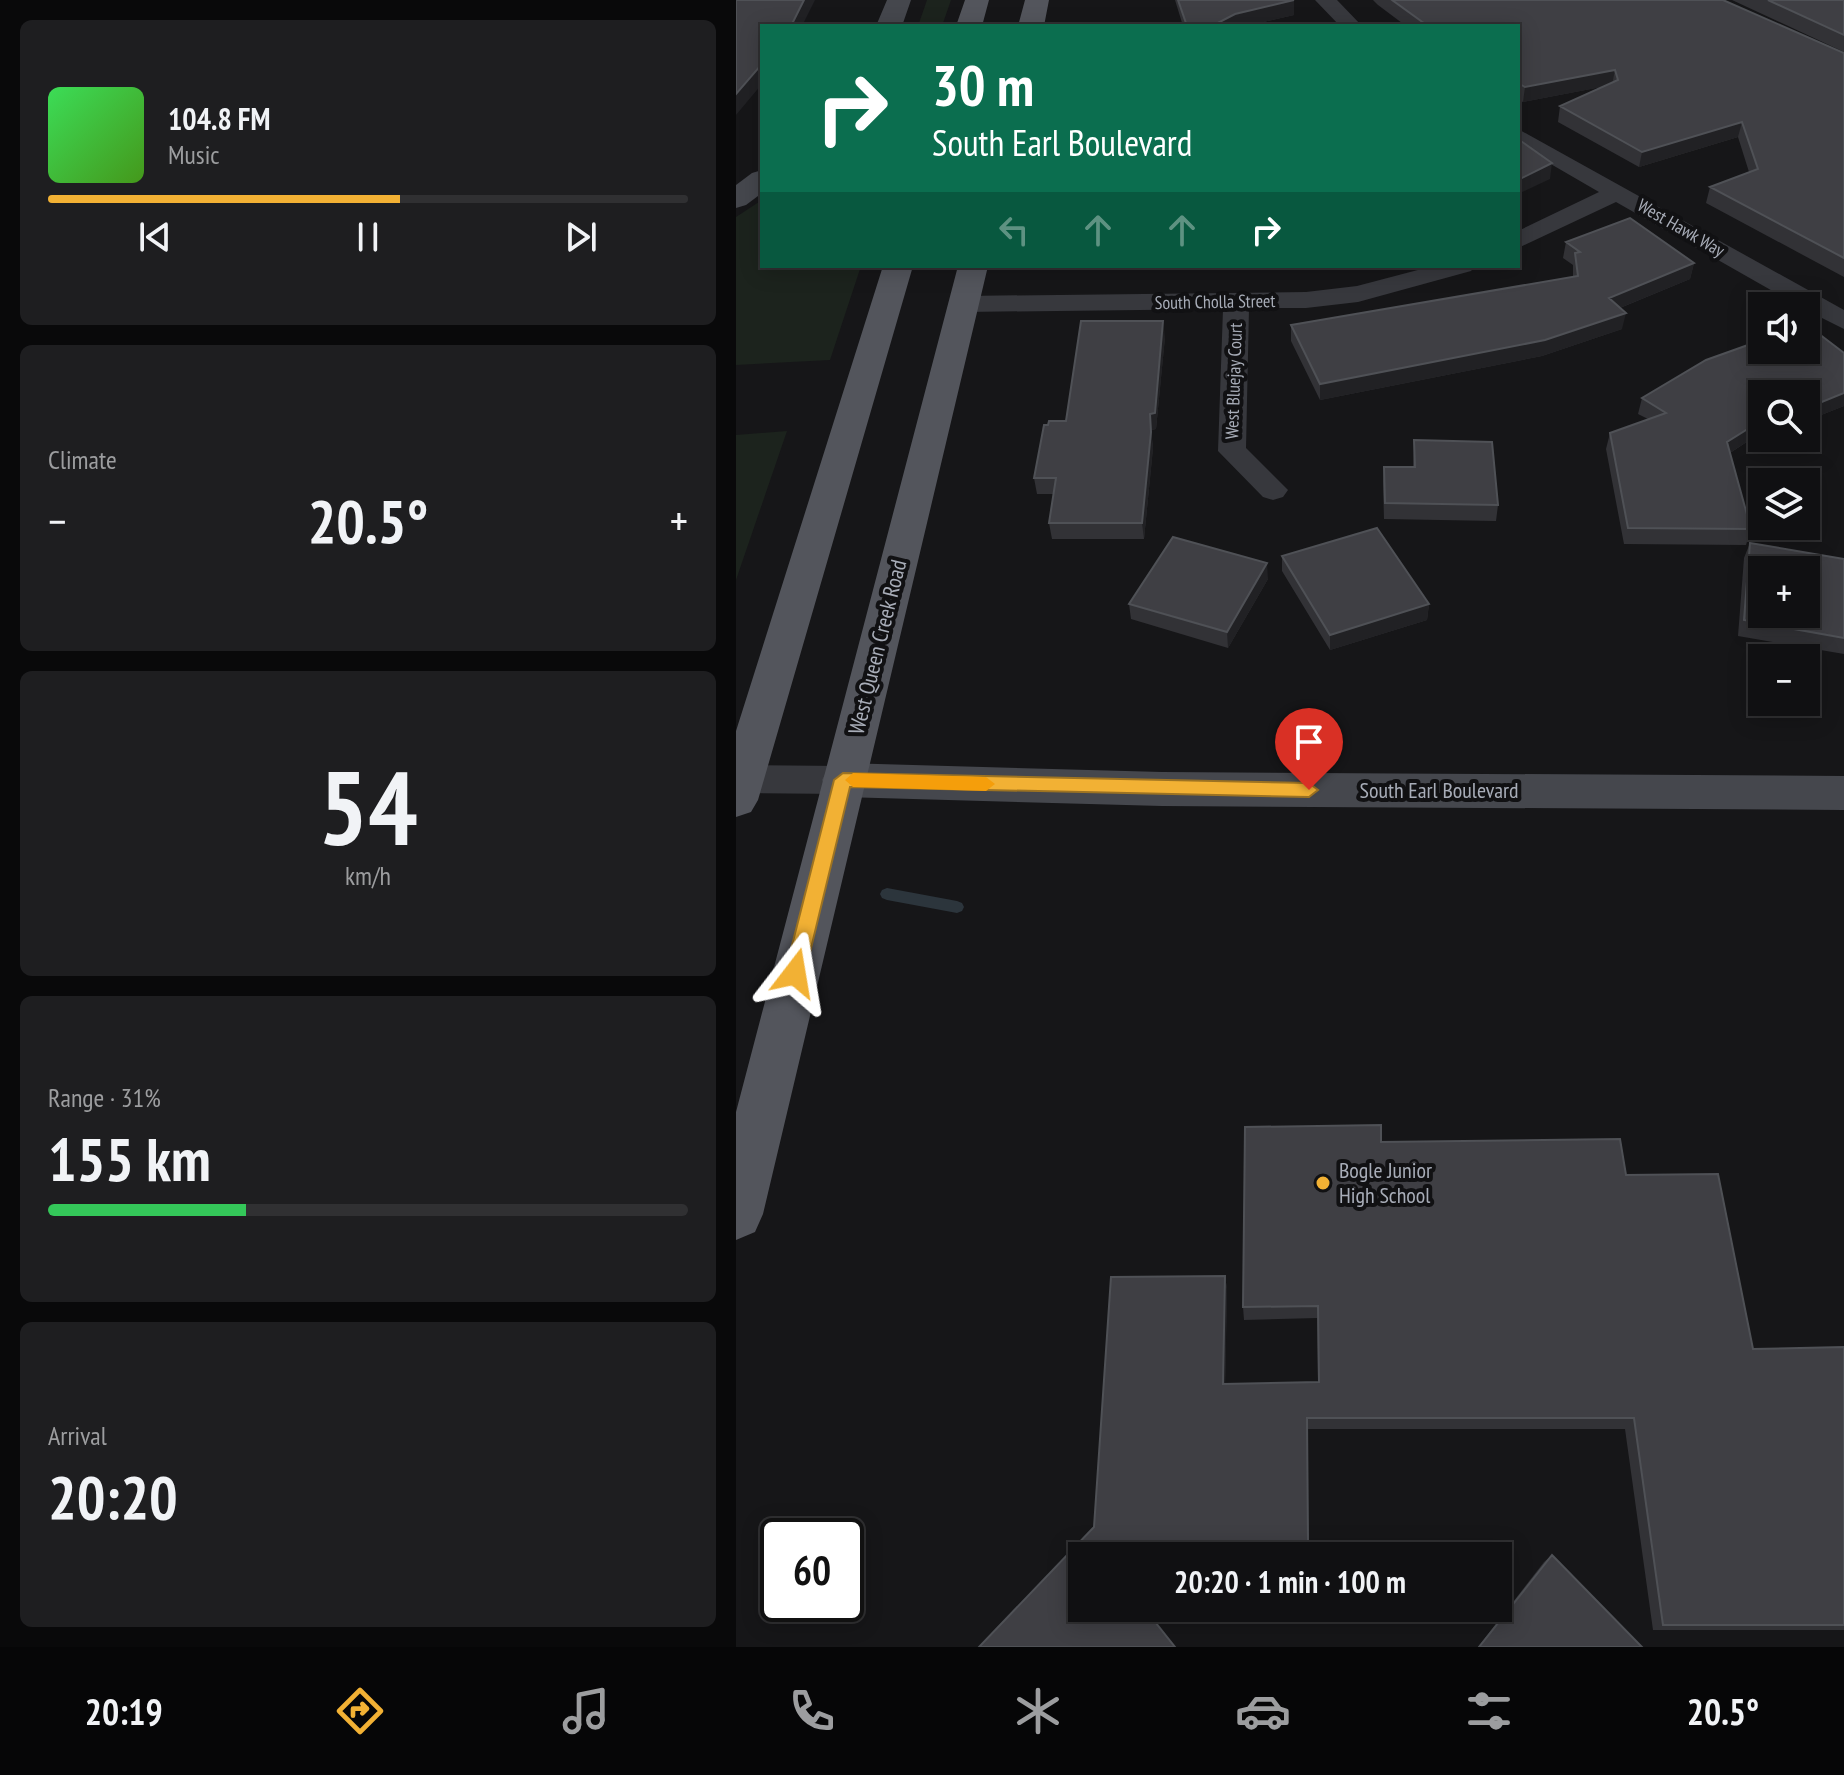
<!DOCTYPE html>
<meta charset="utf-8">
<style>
:root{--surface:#101012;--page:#1e1e20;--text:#f1f3f6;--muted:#9c9d9f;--line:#303032;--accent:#f2b134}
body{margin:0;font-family:"PT Sans Narrow",sans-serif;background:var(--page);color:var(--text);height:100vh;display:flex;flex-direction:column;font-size:30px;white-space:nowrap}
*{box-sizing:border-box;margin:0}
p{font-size:26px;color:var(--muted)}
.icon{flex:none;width:44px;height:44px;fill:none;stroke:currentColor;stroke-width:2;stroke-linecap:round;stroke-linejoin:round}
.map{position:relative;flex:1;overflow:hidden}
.side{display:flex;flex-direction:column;gap:20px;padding:20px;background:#09090a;width:736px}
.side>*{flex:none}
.guide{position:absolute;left:24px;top:24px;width:760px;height:244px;border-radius:0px;box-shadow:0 4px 20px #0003,0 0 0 2px var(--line);background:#0b6e4f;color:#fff;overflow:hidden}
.tools{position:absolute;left:1012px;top:292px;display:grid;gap:16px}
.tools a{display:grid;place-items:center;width:72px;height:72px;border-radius:0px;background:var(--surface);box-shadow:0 4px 20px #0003,0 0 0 2px var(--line);font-size:40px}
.speed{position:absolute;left:24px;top:1518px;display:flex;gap:16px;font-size:40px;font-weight:700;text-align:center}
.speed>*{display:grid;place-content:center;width:104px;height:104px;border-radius:50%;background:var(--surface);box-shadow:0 4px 20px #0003,0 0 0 2px var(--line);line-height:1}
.speed .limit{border:4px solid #111;border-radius:12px;background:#fff;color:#111}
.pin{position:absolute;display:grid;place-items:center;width:68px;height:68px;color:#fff;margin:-82px -34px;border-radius:50% 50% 50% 0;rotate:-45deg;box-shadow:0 0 8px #0007}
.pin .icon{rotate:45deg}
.me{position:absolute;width:88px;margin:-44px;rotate:14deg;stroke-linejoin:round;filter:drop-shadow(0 0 6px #0008)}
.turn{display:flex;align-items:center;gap:28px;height:168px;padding:0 40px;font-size:36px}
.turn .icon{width:104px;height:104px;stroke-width:2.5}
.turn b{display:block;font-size:56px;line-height:68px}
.lanes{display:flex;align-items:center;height:76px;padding:0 40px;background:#0003;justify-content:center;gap:40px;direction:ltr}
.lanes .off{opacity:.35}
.big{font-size:60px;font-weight:700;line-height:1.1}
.side .tile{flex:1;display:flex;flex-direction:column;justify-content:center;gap:12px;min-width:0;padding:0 28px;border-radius:12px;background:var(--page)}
.side .dial{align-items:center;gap:0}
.dial b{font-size:104px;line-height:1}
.song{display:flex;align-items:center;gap:24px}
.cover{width:96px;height:96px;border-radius:12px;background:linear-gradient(135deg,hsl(130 70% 55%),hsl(100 70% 35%))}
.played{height:8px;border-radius:4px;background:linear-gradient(90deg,var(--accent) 55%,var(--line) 55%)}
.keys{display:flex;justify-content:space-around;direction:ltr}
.heat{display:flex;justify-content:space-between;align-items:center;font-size:44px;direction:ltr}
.charge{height:12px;border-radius:6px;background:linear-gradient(90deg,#34c759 31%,var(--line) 0)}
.trip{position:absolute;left:332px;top:1542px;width:444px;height:80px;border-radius:0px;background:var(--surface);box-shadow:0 4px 20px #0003,0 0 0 2px var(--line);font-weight:700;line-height:80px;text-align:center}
.menu{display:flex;height:128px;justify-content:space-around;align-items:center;background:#060607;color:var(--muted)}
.menu .icon{width:56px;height:56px}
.menu .on{color:var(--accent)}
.menu b{font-size:36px;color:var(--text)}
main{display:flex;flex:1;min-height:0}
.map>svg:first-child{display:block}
.green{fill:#1c231d}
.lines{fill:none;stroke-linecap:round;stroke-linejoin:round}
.stream{fill:#2c353c;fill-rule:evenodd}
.street{fill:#37383d;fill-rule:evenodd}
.secondary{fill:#45474d;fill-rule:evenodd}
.primary{fill:#53555c;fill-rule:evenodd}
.wall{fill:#323236}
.shaded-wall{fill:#212124}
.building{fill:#3f3f44;stroke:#4f5156;stroke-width:2;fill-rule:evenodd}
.route{fill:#f2b134;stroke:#9d7322;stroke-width:2}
.slow{fill:#f59e0b}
.poi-dot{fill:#f2b134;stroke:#111113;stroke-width:3}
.labels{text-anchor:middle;stroke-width:8;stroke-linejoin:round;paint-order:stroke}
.far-street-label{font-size:18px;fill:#a8adb8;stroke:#111113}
.street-label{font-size:22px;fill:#a8adb8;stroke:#111113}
.poi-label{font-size:22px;fill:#a8adb8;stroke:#111113;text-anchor:start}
</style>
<main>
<section class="side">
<div class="tile">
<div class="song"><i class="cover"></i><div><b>104.8 FM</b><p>Music</p></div></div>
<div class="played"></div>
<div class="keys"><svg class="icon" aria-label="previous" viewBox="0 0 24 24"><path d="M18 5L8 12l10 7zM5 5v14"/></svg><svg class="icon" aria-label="pause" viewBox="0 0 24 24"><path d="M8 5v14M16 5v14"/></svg><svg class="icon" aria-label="next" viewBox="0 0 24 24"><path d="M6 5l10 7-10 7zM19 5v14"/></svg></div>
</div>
<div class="tile"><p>Climate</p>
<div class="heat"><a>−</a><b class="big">20.5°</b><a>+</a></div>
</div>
<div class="tile dial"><b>54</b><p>km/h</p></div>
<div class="tile"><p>Range · 31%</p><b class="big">155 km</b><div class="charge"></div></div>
<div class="tile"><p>Arrival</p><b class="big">20:20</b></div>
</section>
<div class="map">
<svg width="1108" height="1647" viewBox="0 0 1108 1647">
<rect width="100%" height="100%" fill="#161618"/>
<path class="green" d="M191 0H215L206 26H182Z
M26 200V266H125L94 360 0 365V217Z
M51 431 0 580V435Z"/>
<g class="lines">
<path class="stream" d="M151 888 221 901 226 903 228 907 226 911 221 913 151 900 146 898 144 894 146 890Z"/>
<path class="street" d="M579 0H601L626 26H604Z
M782 129 1108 310V329L1070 310V306H1063L880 202 782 248V231L863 192 782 145Z
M697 266H739L735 271 622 302 570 308H513L510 448 552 490 547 497 537 500 527 497 482 451 487 309 228 312 219 310 215 304 219 298 228 296 570 292 621 286Z
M0 765 107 766 119 770 125 780 119 790 107 794 0 793Z"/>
<path class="secondary" d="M151 0H175L166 26H140Z
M26 170V193L10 205 0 208V185L16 173Z
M107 763 426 772 1108 776V810L426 806 107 797 92 792 86 780 92 768Z"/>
<path class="primary" d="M229 0H253L246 26H220Z
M289 0H313L308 26H282Z
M147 266H177L22 800 15 812 0 817V731Z
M222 266H252L27 1214 19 1232 0 1240V1112Z"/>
</g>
<path class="wall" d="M439 0H558V15L510 26H447Z
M637 0H987L1108 53V277L970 203 974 187 1013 172 1002 137 903 167 822 122 824 106 865 87 787 102 782 100V26H670L642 5Z
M996 0H1108V52Z
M830 242 958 263 954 279 884 308 886 329 806 356 584 400 555 341V325L837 277V265L827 258Z
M355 266H459V269H355Z
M526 266H579L527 270Z
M429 337 420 429 415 430 417 448 408 539H316L313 523 318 494H301L298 478 312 425 330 421Z
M1108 353V406L1070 421V394H1026V432L994 453 1015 529 1010 545 888 544 870 449 874 433 912 419 902 414 906 398Z
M678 440 762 505 760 521 648 519 647 482 648 467H677Z
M1014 543 1108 559V654L1002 636 1008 558Z
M546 556 693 604 691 620 594 650 546 571Z
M532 579 492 648 395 619 393 604Z
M645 1142 890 1175 1017 1349 1108 1347V1630H917L889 1429H571V1548L441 1549 346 1608H418L412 1614 243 1647 358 1527 489 1276 491 1289 489 1384 582 1382 581 1318 508 1320 507 1307Z
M816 1555 906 1647H742L808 1562Z"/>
<path class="shaded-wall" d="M68 0H79L66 26H55Z
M558 0V15L510 26H476L499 14Z
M26 64V84L0 115V94Z
M879 70 876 85 787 102 789 87Z
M1006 122 1002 137 903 167 906 152Z
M816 163 814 179 782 194V180Z
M958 263 954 279 869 314 873 298Z
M890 313 886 329 806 356 584 400V384Z
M427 321 429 337 420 429 415 430 417 448 408 539 406 523 414 414Z
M1108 393V406L1070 421 1071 408Z
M1026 420V432L986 458 991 442Z
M531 563 532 579 492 648 491 632Z
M693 604 691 620 594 650V635Z
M489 1276 491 1289 489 1395 487 1384Z
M437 1541 441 1549 440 1556H437Z
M408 1608H418L412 1614Z"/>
<path class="building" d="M0 0H68L55 26H26V64L0 94Z
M442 0H558L499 14 476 26H451Z
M656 0H987L1108 53V258L974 187 1022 169 1006 122 906 152 824 106 882 80 879 70 789 87 782 83V26H692Z
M1032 0H1108V35Z
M782 139 816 163 782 180Z
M894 218 958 263 873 298 890 313 809 340 584 384 555 325 842 276 839 253 844 252 830 242Z
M345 321H427L419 413 414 414 415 432 406 523H313L320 478H298L308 425H312L313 421H330Z
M1070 324 1108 353V393L1071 408 1070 394H1026V420L991 442 1015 529 892 528 874 433 930 413 906 398 970 360 1026 340V350H1070Z
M678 440 756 442 762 505 649 503 648 467H679Z
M641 528 693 604 594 635 546 556Z
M437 537 531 563 491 632 393 604Z
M1014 543 1108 559V638L1008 620ZM1026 570H1070V614H1026Z
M645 1125V1142L884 1139 890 1175 982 1174 1017 1349 1108 1347V1625H927L898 1418H571L572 1541H437V1556H346V1608H408L439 1647H243L358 1527 375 1277 489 1276 487 1384 583 1382 582 1306 507 1307 509 1127Z
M816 1555 906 1647H743Z"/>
<path class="route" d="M107 773 573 783 582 790 573 797 114 787 69 973 66 979 59 982 52 979 49 973 98 780Z"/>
<path class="slow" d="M117 773 250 777 259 784 250 791 117 787 109 780Z"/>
<circle class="poi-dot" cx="587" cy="1183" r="8"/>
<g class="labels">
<g class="far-street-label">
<text transform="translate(945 228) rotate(30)" y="6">West Hawk Way</text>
<text transform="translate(479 302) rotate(-1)" y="6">South Cholla Street</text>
<text transform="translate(498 381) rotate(-88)" y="6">West Bluejay Court</text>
</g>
<g class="street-label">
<text transform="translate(141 647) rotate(-76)" y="8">West Queen Creek Road</text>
<text x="703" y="798">South Earl Boulevard</text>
</g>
<g class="poi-label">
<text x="603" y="1178">Bogle Junior<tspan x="603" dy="25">High School</tspan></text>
</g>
</g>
</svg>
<div class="tools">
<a><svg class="icon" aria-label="sound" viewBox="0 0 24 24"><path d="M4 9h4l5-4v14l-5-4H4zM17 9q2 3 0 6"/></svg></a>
<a><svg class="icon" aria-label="search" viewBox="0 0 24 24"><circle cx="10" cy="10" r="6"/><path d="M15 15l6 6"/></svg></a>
<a><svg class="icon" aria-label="layers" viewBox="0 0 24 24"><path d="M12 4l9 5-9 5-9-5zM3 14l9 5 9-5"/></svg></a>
<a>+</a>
<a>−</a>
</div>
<div class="speed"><div class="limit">60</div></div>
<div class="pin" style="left:573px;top:790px;background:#d93025"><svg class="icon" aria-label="arrive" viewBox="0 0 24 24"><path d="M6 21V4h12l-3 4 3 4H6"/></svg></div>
<svg class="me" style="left:59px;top:973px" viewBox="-20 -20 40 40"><path d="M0-17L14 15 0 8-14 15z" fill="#f2b134" stroke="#fff" stroke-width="4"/></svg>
<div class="trip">20:20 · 1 min · 100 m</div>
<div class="guide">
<div class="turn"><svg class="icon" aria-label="right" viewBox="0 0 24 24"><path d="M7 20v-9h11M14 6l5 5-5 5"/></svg><div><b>30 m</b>South Earl Boulevard</div></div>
<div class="lanes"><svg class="icon off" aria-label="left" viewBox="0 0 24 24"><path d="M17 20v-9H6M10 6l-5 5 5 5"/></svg><svg class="icon off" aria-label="ahead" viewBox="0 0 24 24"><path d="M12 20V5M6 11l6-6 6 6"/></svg><svg class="icon off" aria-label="ahead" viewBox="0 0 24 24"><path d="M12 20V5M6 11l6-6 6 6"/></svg><svg class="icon" aria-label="right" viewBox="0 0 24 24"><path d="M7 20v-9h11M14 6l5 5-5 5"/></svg></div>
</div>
</div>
</main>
<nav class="menu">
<b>20:19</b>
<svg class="icon on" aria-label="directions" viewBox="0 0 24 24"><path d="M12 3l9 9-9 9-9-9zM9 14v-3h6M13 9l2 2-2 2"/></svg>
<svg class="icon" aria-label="music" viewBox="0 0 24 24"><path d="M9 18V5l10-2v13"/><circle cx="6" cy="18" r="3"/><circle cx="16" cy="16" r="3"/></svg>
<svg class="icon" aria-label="phone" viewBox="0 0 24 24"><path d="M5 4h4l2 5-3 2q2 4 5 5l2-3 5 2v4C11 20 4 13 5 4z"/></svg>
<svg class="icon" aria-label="climate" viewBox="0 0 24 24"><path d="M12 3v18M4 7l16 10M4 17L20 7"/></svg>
<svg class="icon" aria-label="car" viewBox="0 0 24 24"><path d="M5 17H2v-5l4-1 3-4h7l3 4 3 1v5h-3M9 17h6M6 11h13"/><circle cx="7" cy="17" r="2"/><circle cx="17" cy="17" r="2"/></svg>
<svg class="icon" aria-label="filters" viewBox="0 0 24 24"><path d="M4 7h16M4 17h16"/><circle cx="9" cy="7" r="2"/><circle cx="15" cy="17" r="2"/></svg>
<b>20.5°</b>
</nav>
